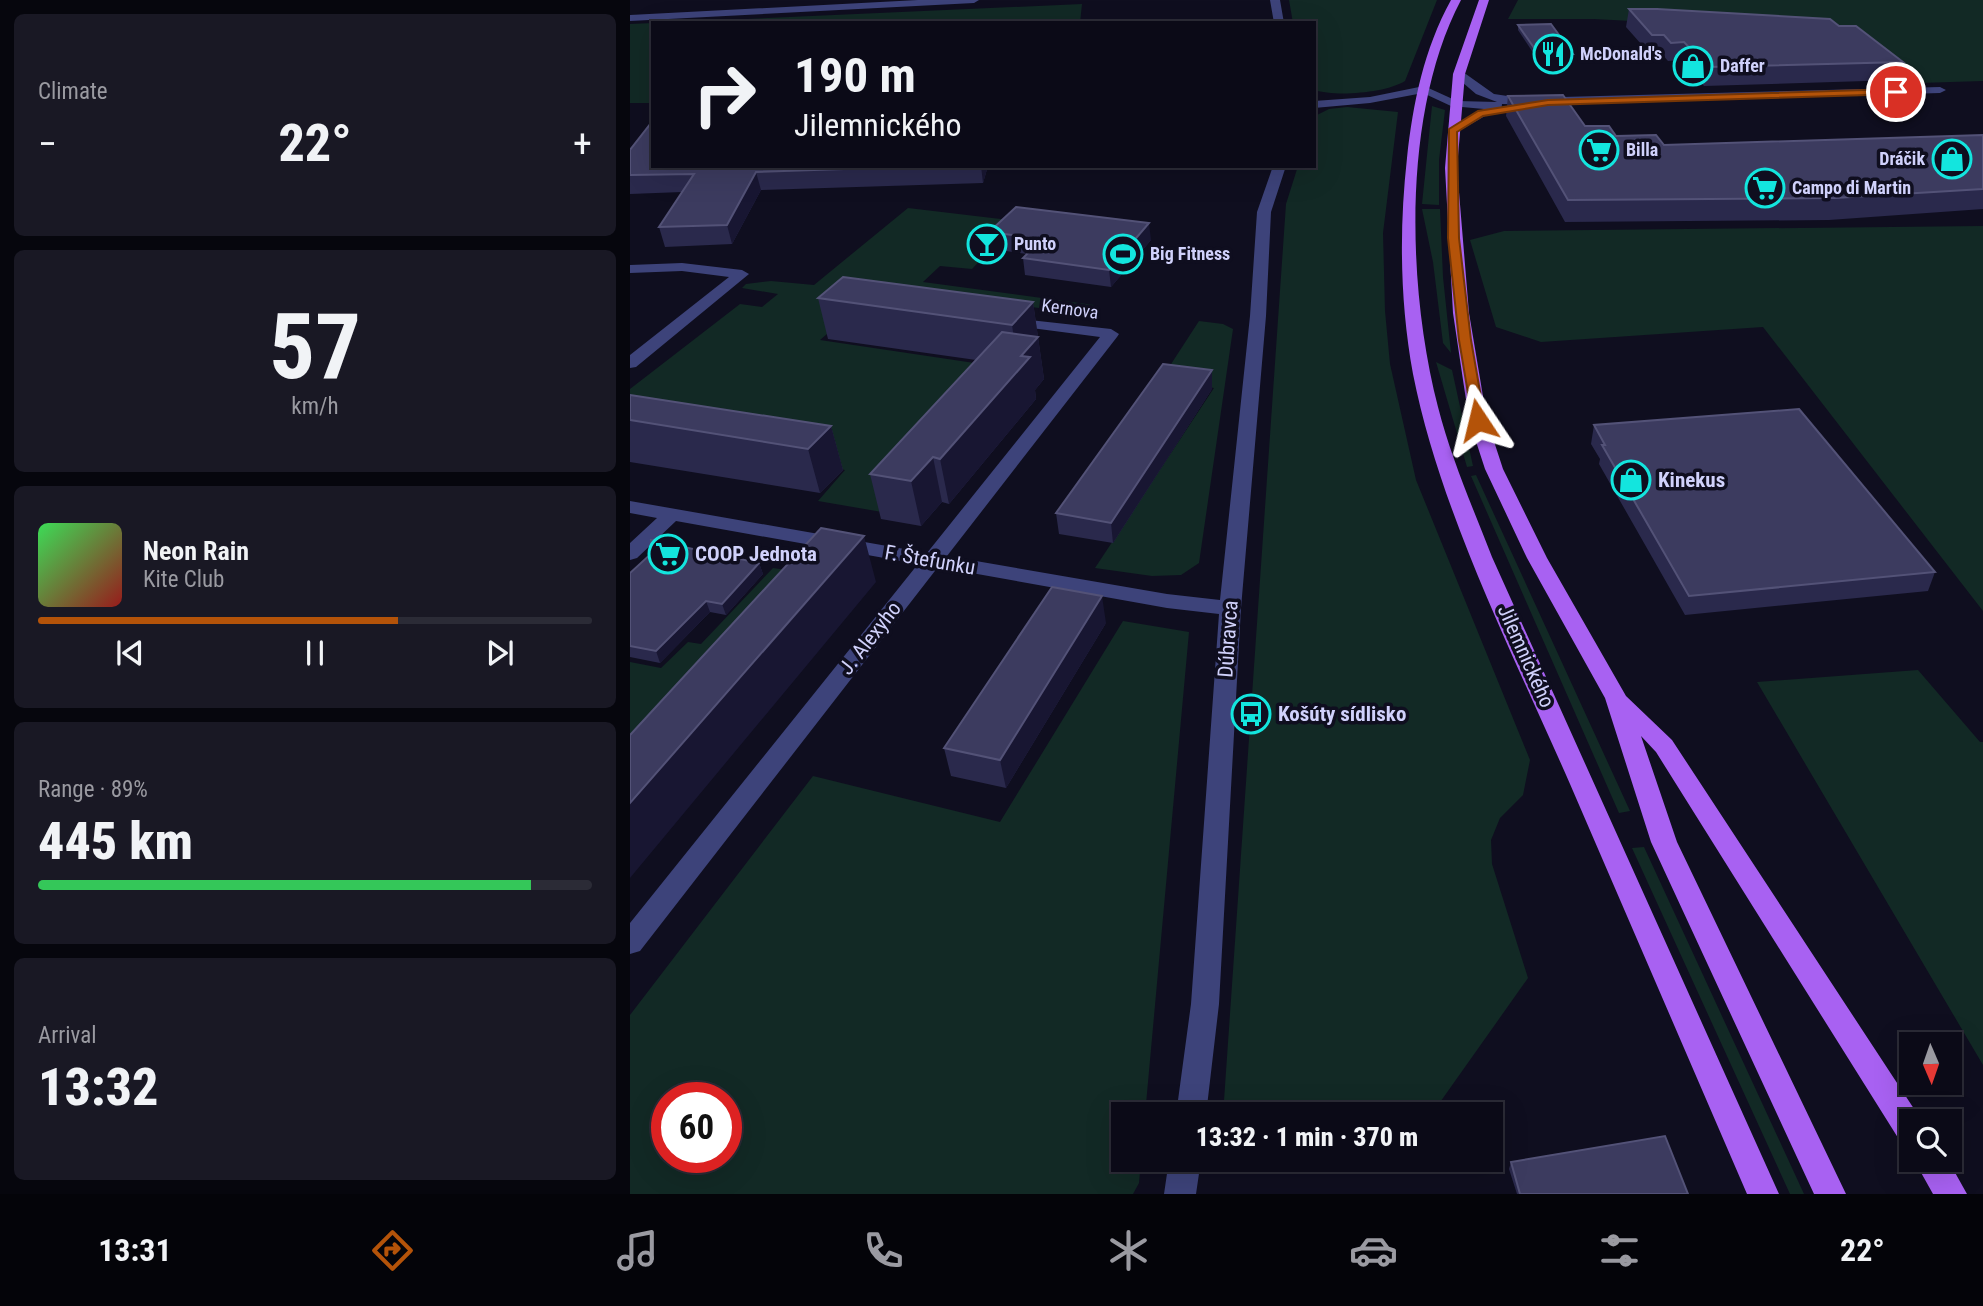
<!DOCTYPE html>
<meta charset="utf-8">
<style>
:root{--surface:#0b0a17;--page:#191824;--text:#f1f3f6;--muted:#9a9aa1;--line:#2b2b36;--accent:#b45309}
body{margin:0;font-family:"Roboto Condensed",sans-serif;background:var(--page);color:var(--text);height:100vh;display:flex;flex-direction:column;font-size:26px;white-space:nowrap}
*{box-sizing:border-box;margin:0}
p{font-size:23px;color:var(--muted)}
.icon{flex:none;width:38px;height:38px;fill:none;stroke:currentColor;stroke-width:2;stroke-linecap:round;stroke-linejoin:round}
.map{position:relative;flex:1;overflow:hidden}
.sheet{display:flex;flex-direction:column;gap:14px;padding:14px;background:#06060d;width:630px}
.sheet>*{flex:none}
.guide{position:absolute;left:21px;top:21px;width:665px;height:147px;border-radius:0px;box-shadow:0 7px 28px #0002,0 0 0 2px var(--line);background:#0b0a17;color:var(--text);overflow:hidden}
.needle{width:46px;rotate:178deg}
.buttons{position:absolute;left:1269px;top:1032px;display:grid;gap:14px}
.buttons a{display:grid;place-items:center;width:63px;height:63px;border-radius:0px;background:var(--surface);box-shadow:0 7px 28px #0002,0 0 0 2px var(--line);font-size:35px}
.speed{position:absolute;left:21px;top:1082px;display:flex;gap:14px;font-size:35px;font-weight:700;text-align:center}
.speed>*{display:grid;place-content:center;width:91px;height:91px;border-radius:50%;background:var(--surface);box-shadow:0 7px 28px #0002,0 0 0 2px var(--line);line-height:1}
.speed .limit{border:10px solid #d22;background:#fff;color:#111}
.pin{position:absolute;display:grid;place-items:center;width:60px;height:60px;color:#fff;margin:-30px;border:4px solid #fff;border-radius:50%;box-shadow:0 2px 7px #0007}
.me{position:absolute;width:77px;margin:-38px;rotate:350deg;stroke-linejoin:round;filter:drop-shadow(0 0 5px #0008)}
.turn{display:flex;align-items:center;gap:24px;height:147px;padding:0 28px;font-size:32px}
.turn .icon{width:91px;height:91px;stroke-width:2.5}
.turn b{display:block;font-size:49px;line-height:60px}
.big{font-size:52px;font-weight:800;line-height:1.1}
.sheet .widget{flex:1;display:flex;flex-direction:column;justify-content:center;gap:10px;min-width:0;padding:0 24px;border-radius:10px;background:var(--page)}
.sheet .dial{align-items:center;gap:0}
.dial b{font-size:91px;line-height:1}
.song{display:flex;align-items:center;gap:21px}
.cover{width:84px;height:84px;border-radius:10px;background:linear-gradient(135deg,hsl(130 70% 55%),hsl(0 70% 35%))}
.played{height:7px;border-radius:4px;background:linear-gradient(90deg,var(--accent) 65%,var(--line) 65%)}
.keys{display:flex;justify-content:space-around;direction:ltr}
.heat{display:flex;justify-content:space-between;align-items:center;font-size:38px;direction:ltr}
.charge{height:10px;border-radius:5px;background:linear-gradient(90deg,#34c759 89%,var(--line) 0)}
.trip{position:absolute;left:481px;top:1102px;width:392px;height:70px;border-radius:0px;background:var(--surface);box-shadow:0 7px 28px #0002,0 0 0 2px var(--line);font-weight:800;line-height:70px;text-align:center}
.menu{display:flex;height:112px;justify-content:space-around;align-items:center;background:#040409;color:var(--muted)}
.menu .icon{width:49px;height:49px}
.menu .selected{color:var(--accent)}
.menu b{font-size:32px;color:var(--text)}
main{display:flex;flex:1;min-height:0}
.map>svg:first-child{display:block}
.green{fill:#122925;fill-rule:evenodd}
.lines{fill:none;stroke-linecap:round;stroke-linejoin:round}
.minor{fill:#3d437a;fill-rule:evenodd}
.major{fill:#a861f2;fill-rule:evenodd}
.wall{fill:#2a294c}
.shaded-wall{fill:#181632}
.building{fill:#3c3b5f;stroke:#535277;stroke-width:2}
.route{fill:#b45309;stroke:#753606;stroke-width:2}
.labels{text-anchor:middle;stroke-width:7;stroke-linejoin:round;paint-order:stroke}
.far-poi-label{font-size:18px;font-weight:bold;fill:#d0d1fb;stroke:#0f0e1f;text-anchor:start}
.far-street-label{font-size:18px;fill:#d0d1fb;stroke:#0f0e1f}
.poi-label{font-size:21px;font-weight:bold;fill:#d0d1fb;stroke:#0f0e1f;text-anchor:start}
.street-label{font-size:21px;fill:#d0d1fb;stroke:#0f0e1f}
</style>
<main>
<section class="sheet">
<div class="widget"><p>Climate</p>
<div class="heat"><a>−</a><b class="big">22°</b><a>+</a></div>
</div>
<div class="widget dial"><b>57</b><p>km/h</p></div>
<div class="widget">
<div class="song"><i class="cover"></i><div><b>Neon Rain</b><p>Kite Club</p></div></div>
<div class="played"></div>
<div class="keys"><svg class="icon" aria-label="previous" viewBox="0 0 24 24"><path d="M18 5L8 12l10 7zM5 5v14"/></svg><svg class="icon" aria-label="pause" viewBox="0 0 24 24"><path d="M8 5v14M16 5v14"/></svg><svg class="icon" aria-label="next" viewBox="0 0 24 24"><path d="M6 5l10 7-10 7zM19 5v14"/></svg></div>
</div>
<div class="widget"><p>Range · 89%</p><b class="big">445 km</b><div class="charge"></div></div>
<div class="widget"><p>Arrival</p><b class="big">13:32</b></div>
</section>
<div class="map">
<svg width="1353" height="1194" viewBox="0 0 1353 1194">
<rect width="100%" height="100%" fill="#0f0e1f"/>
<path class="green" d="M659 0H807L775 81C756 93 706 97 684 90V23H663Z
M888 0H1353V81L1289 83 1223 33 964 19H878Z
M452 4 450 23H25Z
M23 23V103H0V24Z
M802 106 815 110 809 160V205L792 204Z
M717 107 768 112 753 233 755 311 760 364 786 480 900 760 893 795 870 818 861 840 862 864 898 978 801 1115H593L656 204 668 166H684L685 116 699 109Z
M278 208 379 220 367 240 354 238 345 246 361 249 342 269 310 266 293 282 464 305 455 314 356 301 233 303 190 340 378 368 252 512 188 501 215 470 0 434V389L110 304 132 307 148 294 112 288 116 284 141 281 184 285Z
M792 209H810L813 277 821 353 813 343 803 262Z
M1353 226V611L1133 327 911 342 866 327 840 240 874 231Z
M569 321 593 324 603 329 569 563 551 575 522 576 465 568 584 388 532 378Z
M806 362 822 370 843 466 837 467Z
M846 475 1000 811 989 813 841 476Z
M143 568 190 575 0 792V662L31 668 58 642 71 644Z
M493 621 559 632 515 1115H494V1160H511L509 1183 503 1194H0V1015L183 776 370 822ZM37 1097H96V1157H37Z
M1288 670 1350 742H1353V1065L1127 682Z
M1014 847 1174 1194H1160L1002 848Z"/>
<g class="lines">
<path class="minor" d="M288 0H349L344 3 0 21V15Z
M640 0H650L654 23H644Z
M825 72H833L864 94 891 98 1310 87 1316 90 1310 93 918 105 872 104 871 113 855 116 822 135 818 134V128L854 109 821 106 793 93 740 103 684 108V101L740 97 794 86 827 101 867 102 846 94 825 76Z
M643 166H656L641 212 636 316 611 608 589 1004 576 1115H546L561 1004 589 614 537 608 308 567 10 951 0 954V923L288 564 46 521 7 558 0 560V543L27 518 0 513V501L297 553 470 337 379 325 373 323 371 320 373 317 481 329 489 334 487 337 317 556 537 594 590 600 620 316 627 212Z
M52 263 112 270 119 274 6 367 0 368V355L99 277 52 271 0 273V265Z
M539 1160H571L566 1194H534Z"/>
<path class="major" d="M821 0H831C772 112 777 287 808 407 821 458 843 508 862 557L1149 1194H1117C1058 1057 999 921 940 784 884 656 810 511 783 374 770 303 769 230 777 158 783 103 794 49 821 0Z
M849 0H859L835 74 827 168 839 313 857 420 873 469 917 558 996 696 1042 740 1292 1121 1281 1122V1145L1270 1141 1026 752 1011 736 1047 842 1216 1194H1184L1021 842 975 698 897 558 855 469 839 420 823 313 815 168 823 74Z
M1284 1160H1318L1337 1194H1303Z"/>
</g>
<path class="wall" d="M999 9 1209 26 1273 62 1268 80 1074 86 1051 60 1038 61 1031 53H1019L996 27Z
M888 25 943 54 942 59 908 60 888 30Z
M878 96 955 126 986 136 1034 145 1353 135V209L1199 220 935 222 876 116Z
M0 150 23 166H358L353 183 131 190 102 244 35 247 29 227 52 192 0 194Z
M359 232 521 240 481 287 395 275 393 258 397 254 362 249Z
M188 298 403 302 414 379 405 390 406 399 319 504 312 502 291 526 251 519 240 474 346 360 198 339Z
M582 389 483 543 429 534 426 513Z
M0 395 201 426 213 470 190 493 0 462Z
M964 425 1305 572 1298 591 1055 615 969 464 970 459 961 444Z
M129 563 133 574 96 615 80 612 30 663 0 657V573Z
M476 623 376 788 321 776 314 748Z
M881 1162 1058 1194H887L879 1169Z"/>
<path class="shaded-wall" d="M351 166H358L353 183Z
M126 172 131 190 102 244 97 225Z
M519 223 521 240 481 287 479 270Z
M403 302 414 379 405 390 406 399 319 504 310 459 388 366 382 325Z
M582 370V389L483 543 481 523Z
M201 426 213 470 190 493 178 449Z
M303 457 312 502 291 526 281 481Z
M234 536 246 582 0 878V803Z
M129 563 133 574 96 615 92 604Z
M472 596 476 623 376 788 370 760Z
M76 601 80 612 30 663 26 651Z"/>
<path class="building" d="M999 9H1027L1200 19 1209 26H1226L1273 62 1078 67 1054 42 1041 43 1034 35H1022Z
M921 24 943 54 909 55 888 25Z
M933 95 955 126H979L986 136 1026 135 1034 145 1353 135V189L1205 198 938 200 878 96Z
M21 123H23V166H304L126 172 97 225 29 227 64 174 0 175V150Z
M386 207 519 223 479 270 393 258 412 239 359 232Z
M213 277 403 302 382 325 188 298Z
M372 332 408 337 391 356 400 357 310 459 303 457 281 481 240 474Z
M533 364 582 370 481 523 426 513Z
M0 395 201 426 178 449 0 420Z
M1169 409 1305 572 1059 596 972 445H975L964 425Z
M191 528 234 536 0 803V735Z
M21 540 129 563 92 604 76 601 26 651 0 646V573L23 552Z
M422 587 472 596 370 760 314 748Z
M1035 1136 1058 1194H890L881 1162Z"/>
<path class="route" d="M1266 89 1269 94 918 105 853 116 827 132 829 238 841 340 855 420 848 424 843 423 829 340 818 238 819 129 848 111 918 100Z"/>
<defs>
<symbol id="restaurant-ring" viewBox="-11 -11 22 22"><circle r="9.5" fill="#0f0e1f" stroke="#13e5de" stroke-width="1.5"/><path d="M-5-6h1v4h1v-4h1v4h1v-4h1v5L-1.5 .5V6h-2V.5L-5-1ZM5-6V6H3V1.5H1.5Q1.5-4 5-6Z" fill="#13e5de"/></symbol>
<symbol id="shop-ring" viewBox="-11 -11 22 22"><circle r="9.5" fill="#0f0e1f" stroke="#13e5de" stroke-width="1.5"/><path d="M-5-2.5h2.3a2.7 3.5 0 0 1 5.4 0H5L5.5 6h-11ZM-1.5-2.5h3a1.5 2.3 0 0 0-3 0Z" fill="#13e5de"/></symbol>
<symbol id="supermarket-ring" viewBox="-11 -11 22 22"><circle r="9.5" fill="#0f0e1f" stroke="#13e5de" stroke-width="1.5"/><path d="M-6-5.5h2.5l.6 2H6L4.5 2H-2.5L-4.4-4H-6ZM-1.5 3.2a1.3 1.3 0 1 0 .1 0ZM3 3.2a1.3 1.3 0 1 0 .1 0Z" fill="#13e5de"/></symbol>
<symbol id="bar-ring" viewBox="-11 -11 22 22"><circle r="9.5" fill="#0f0e1f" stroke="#13e5de" stroke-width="1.5"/><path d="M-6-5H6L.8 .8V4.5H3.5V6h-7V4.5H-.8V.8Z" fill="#13e5de"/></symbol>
<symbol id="stadium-ring" viewBox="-11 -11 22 22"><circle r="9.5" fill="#0f0e1f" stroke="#13e5de" stroke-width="1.5"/><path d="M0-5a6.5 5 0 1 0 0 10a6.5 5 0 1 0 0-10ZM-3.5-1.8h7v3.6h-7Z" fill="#13e5de"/></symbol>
<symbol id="bus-ring" viewBox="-11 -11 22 22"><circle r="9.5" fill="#0f0e1f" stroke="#13e5de" stroke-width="1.5"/><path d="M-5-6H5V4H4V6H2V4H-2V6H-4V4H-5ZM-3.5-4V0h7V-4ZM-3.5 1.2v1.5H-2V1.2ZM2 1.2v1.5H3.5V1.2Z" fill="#13e5de"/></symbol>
</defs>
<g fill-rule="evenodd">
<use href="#restaurant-ring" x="901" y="32" width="44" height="44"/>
<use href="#shop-ring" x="1041" y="44" width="44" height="44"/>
<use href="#supermarket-ring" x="947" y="128" width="44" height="44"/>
<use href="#shop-ring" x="1300" y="137" width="44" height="44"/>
<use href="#supermarket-ring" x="1113" y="166" width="44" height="44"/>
<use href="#bar-ring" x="335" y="222" width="44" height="44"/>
<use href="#stadium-ring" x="471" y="232" width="44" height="44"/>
<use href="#shop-ring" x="979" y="458" width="44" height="44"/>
<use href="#supermarket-ring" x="16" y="532" width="44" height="44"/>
<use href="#bus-ring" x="599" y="692" width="44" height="44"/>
</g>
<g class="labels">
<g class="far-poi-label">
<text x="950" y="60">McDonald's</text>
<text x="1090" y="72">Daffer</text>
<text x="996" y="156">Billa</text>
<text x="1295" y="165" text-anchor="end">Dráčik</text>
<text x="1162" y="194">Campo di Martin</text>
<text x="384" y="250">Punto</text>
<text x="520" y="260">Big Fitness</text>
</g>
<g class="far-street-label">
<text transform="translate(440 309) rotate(8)" y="6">Kernova</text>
</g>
<g class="poi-label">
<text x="1028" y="487">Kinekus</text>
<text x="65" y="561">COOP Jednota</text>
<text x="648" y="721">Košúty sídlisko</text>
</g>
<g class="street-label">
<text transform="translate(300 560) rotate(10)" y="7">F. Štefunku</text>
<text transform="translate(240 638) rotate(-52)" y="7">J. Alexyho</text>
<text transform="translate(598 639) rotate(-86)" y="7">Dúbravca</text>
<text transform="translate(896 656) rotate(66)" y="7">Jilemnického</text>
</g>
</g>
</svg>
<div class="buttons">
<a><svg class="needle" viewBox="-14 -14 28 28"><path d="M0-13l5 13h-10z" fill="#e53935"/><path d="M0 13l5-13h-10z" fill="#9a9aa1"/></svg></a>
<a><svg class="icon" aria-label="search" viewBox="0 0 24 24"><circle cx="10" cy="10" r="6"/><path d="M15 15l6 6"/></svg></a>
</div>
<div class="speed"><div class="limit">60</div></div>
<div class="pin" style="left:1266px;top:92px;background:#d93025"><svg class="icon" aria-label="arrive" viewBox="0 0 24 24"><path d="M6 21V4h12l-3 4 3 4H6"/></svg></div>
<svg class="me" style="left:848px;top:420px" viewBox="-20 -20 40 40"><path d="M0-17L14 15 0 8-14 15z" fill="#b45309" stroke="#fff" stroke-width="4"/></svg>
<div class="trip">13:32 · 1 min · 370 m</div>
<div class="guide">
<div class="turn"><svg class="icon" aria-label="right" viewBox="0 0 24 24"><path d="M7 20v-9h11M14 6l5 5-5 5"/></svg><div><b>190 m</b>Jilemnického</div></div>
</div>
</div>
</main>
<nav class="menu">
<b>13:31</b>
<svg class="icon selected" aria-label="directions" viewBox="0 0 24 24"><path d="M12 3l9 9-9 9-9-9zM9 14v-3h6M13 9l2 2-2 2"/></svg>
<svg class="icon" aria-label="music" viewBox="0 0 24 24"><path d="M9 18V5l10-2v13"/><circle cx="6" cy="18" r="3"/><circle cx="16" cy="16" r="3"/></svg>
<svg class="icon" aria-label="phone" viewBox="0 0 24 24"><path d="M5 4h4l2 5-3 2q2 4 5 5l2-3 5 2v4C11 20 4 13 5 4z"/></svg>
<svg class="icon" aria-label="climate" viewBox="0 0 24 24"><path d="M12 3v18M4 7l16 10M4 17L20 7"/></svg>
<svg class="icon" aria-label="car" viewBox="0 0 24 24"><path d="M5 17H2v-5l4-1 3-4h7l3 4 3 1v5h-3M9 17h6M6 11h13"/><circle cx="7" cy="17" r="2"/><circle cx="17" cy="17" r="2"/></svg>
<svg class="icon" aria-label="filters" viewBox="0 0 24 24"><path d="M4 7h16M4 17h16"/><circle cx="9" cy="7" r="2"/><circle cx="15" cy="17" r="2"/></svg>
<b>22°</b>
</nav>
